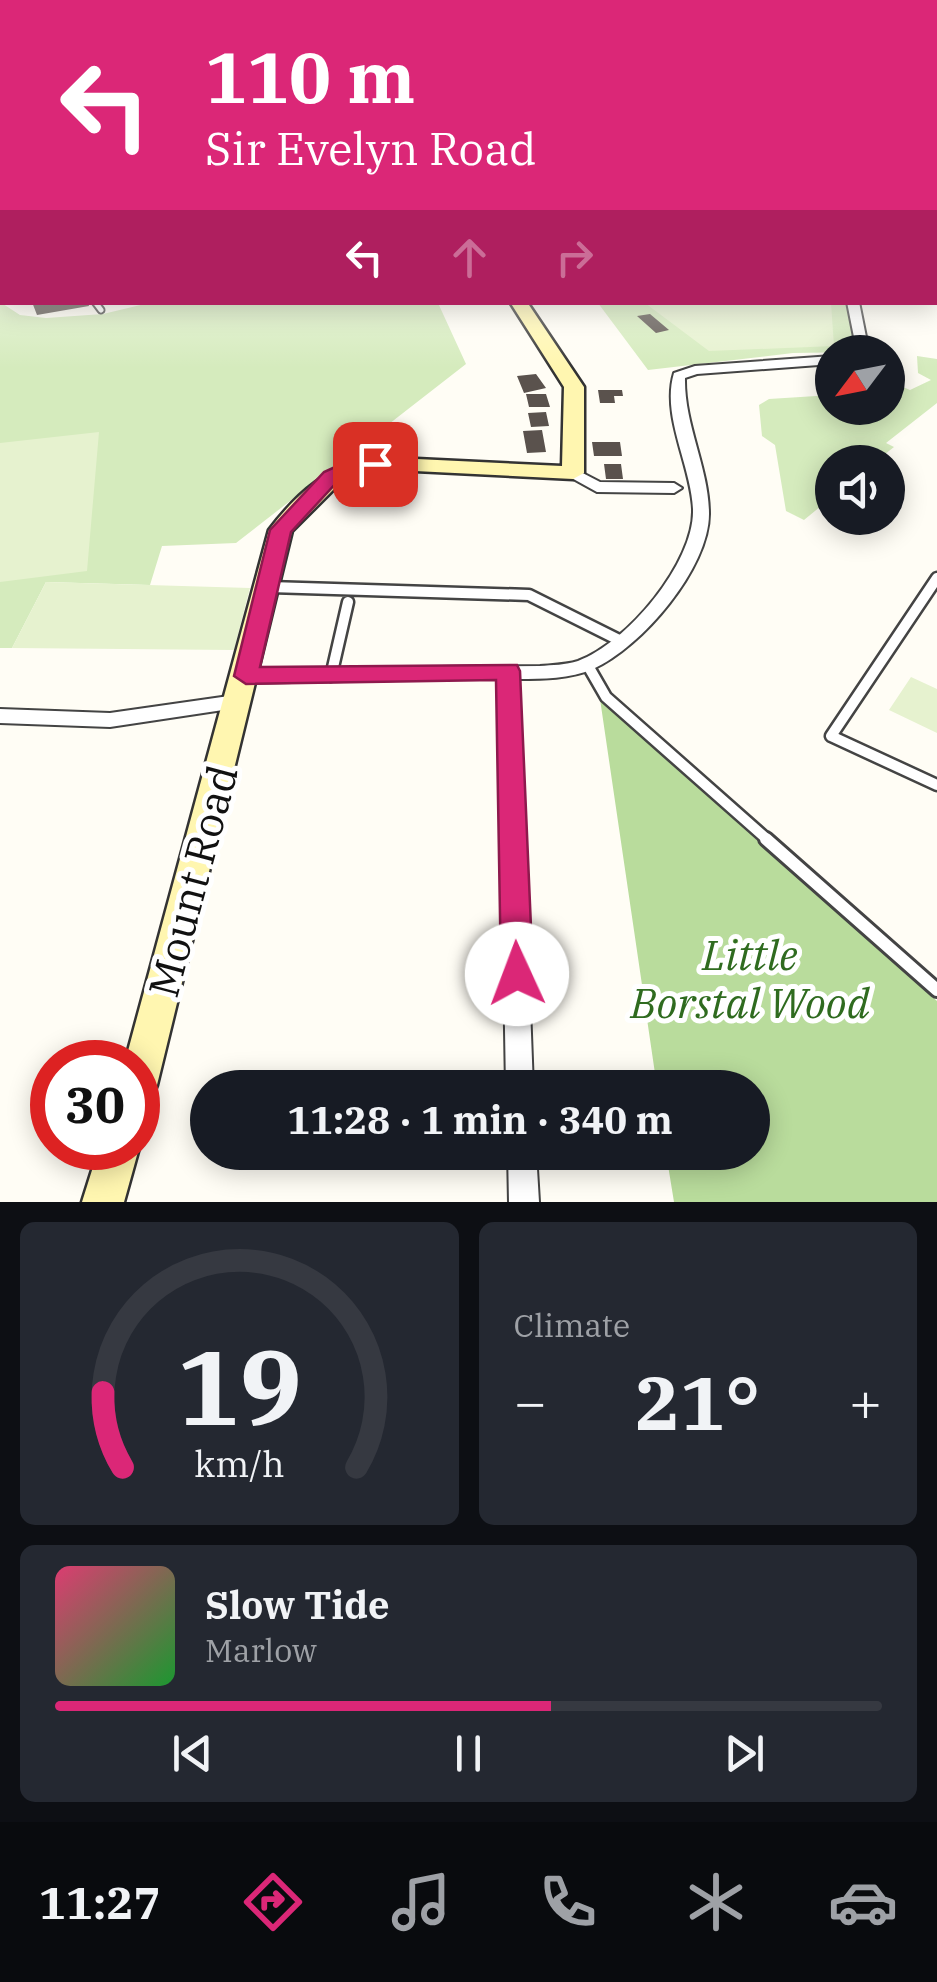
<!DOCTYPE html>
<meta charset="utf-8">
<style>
:root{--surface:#171b24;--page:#242831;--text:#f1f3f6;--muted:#9ea1a6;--line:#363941;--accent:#db2777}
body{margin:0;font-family:"IBM Plex Serif",serif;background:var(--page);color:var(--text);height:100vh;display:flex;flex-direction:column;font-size:38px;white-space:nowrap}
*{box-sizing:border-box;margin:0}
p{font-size:32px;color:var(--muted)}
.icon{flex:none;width:55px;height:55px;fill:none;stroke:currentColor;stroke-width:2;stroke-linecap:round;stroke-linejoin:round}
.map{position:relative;height:1202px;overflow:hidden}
.side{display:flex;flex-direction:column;gap:20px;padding:20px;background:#0d0f14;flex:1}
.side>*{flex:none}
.banner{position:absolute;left:0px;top:0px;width:938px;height:305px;box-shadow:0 5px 25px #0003;background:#db2777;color:#fff;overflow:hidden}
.needle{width:65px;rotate:238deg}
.tools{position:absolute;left:815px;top:335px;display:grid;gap:20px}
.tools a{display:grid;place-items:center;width:90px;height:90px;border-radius:50%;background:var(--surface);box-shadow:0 5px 25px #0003;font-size:50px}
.speed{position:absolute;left:30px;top:1040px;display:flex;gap:20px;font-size:50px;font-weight:700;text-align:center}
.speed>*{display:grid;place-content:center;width:130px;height:130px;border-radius:50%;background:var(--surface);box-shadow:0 5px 25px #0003;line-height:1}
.speed .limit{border:15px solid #d22;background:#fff;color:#111}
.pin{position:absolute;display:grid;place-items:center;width:85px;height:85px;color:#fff;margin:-42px;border-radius:20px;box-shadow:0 5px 15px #0006}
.me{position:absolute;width:110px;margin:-55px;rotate:358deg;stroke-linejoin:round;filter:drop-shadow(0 0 8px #0008)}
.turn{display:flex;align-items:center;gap:35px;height:210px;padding:0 40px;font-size:45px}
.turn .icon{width:130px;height:130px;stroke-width:2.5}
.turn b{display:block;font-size:70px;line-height:85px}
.lanes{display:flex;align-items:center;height:95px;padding:0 40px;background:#0003;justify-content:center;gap:50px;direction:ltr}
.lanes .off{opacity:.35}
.big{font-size:75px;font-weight:700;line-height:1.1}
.side .card{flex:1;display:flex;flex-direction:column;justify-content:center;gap:15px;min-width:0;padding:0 35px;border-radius:15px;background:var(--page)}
.side .dial{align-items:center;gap:0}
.dial svg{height:260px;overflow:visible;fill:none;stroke:var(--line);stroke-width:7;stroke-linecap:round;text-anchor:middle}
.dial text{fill:var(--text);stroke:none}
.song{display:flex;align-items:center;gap:30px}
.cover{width:120px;height:120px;border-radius:15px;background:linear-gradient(135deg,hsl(340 70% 55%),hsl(130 70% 35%))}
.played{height:10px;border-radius:5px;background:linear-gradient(90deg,var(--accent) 60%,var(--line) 60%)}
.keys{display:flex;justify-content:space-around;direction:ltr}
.heat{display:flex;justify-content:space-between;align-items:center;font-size:55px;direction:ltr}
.side .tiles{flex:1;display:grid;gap:20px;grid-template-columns:1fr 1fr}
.card:last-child{grid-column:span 2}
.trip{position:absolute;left:190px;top:1070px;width:580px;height:100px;border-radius:50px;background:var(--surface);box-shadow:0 5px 25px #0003;font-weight:700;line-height:100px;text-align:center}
.dock{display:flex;height:160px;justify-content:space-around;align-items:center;background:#090b0e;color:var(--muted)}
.dock .icon{width:70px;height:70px}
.dock .selected{color:var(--accent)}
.dock b{font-size:45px;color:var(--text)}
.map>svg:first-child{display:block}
.green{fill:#d5ebbd}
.forest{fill:#b9dc9c}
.pitch{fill:#e6f2cf}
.building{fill:#5a524d}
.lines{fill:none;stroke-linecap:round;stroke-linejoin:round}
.lane-far2-casing{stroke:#444;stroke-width:9}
.lane-far1-casing{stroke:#444;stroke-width:15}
.lane-casing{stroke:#444;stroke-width:18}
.street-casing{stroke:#444;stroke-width:4}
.secondary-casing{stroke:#333;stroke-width:5}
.lane-far2{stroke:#fff;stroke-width:5}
.lane-far1{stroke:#fff;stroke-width:10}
.lane{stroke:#fff;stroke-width:12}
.street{fill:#fff;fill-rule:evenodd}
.secondary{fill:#fff6b0;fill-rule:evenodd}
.route{fill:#db2777;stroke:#8e194d;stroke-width:2.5}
.labels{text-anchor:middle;stroke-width:10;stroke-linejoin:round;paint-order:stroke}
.near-street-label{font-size:42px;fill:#111;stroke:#fff}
.near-park-label{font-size:42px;font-style:italic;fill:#2f6b1f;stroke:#fff}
</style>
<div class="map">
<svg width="937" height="1202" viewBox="0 0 937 1202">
<rect width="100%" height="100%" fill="#fffdf5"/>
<path class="green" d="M0 302 20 315 46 318 103 314 153 302 438 303 466 364 236 543 162 546 150 585 46 582 12 648H0Z
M598 303H847L856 352 793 353 648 370Z
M917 356 937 359V403L886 443 894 447 875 462H832V497L804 520 786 511 775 445 762 436 759 405 769 399 832 395V408H888V385L896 384 910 390 931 380 918 373Z"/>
<path class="forest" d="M600 699 937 1001V1202H674L666 1153 752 1152V1088L657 1087Z"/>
<path class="pitch" d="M645 303H831L834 346 709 351Z
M99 432 87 571 0 582V443Z
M46 582 250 588 234 650 12 648Z
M911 677 937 689V733L889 710Z"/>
<path class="building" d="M32 302H88L89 306 37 315Z
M650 314 669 330 656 333 637 316Z
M536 374 546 388 524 393 517 376Z
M598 390H622L623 396H614L615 403H600Z
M526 394H546L550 407H529Z
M546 412 549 426 531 427 528 413Z
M542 430 546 452 527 453 523 431Z
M592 442H620L622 456H594Z
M604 464H621L623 479H606Z"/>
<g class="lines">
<defs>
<path id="lane-far2" d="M95 302 101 310"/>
<path id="lane-far1" d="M937 578 831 736 937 785
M270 587 529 595 619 640
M587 664 606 697 769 841
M331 676 348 602"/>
<path id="lane" d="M766 839 937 990"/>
<path id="street" d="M847 302H859L869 352H857Z
M832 356V364L697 374 685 378C684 425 709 468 709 514 709 568 642 647 593 669 570 679 543 679 518 679L533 1088H506L499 678 246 683 239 681 237 676 239 671 246 669 540 666C552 665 566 665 578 661 627 643 695 562 693 509 691 465 661 416 674 373L695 366Z
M573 468 600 482 674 483 682 488 674 493 597 492 568 476 565 473Z
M236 695 243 697 246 702 243 707 110 727 0 723V709L110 713Z
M508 1152H536L539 1202H509Z"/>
<path id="secondary" d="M2 249V259L0 260V250Z
M510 302H527L584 387V473L573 479 375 469 340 483 292 531 157 1085 152 1098 138 1104V1062H125L269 530C298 492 328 466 375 457L562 466 564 387Z
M138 1144 139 1148 124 1202H82L99 1148H138Z"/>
</defs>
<use href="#lane-far2" class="lane-far2-casing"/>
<use href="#lane-far1" class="lane-far1-casing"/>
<use href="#lane" class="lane-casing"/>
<use href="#street" class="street-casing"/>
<use href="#secondary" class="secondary-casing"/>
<use href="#lane-far2" class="lane-far2"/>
<use href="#lane-far1" class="lane-far1"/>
<use href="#lane" class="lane"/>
<use href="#street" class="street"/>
<use href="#secondary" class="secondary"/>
</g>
<linearGradient id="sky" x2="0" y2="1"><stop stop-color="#95c6ee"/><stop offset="0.54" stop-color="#fffefa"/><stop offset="1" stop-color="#fffefa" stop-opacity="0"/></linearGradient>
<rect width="937" height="368" fill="url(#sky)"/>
<path class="route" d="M375 458 385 464 382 468 357 472 338 481 291 532 260 667 517 665 520 671 533 974 528 984 517 989 505 984 501 974 496 680 246 684 234 676 270 530 324 472 346 462Z"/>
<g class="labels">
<g class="near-street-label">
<text transform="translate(193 881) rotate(-75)" y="15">Mount Road</text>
</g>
<g class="near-park-label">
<text x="750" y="970">Little<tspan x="750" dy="48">Borstal Wood</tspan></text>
</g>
</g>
</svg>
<div class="tools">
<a><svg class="needle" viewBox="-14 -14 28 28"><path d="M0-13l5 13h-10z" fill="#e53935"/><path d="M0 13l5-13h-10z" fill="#9ea1a6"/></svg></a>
<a><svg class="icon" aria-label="sound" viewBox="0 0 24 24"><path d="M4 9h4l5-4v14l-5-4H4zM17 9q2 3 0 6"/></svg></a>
</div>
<div class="speed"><div class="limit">30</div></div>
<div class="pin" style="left:375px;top:464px;background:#d93025"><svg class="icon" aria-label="arrive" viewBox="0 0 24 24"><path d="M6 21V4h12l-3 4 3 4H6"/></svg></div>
<svg class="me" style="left:517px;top:974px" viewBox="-20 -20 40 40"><circle r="19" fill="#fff"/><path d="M0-13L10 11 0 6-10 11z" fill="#db2777"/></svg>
<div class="trip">11:28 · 1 min · 340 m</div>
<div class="banner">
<div class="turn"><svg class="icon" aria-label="left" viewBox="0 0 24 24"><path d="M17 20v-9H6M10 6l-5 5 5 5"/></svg><div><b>110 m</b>Sir Evelyn Road</div></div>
<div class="lanes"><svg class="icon" aria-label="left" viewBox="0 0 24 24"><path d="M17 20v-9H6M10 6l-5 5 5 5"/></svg><svg class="icon off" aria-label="ahead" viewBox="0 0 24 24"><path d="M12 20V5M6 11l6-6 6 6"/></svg><svg class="icon off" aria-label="right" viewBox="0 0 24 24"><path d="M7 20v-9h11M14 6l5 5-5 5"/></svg></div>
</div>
</div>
<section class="side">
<div class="tiles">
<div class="card dial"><svg viewBox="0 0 100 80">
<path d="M14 69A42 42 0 1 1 86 69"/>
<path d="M14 69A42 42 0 0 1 8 46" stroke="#db2777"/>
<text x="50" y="56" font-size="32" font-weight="700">19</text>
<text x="50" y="72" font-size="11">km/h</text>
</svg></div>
<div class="card"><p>Climate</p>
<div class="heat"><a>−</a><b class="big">21°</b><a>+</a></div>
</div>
<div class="card">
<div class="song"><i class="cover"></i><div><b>Slow Tide</b><p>Marlow</p></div></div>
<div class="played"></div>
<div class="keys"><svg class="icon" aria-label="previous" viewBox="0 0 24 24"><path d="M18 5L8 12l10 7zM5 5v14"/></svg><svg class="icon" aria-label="pause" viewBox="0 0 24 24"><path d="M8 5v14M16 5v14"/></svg><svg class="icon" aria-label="next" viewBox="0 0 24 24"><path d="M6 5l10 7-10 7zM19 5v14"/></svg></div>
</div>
</div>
</section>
<nav class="dock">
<b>11:27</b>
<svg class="icon selected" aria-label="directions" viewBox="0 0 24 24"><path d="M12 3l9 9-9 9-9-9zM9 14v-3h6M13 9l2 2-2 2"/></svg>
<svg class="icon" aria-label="music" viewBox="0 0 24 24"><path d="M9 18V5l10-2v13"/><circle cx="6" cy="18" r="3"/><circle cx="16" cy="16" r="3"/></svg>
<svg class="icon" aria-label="phone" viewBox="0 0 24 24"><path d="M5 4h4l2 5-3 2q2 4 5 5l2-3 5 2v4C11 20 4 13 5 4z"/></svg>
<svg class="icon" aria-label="climate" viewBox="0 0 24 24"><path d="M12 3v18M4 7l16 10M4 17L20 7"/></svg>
<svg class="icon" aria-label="car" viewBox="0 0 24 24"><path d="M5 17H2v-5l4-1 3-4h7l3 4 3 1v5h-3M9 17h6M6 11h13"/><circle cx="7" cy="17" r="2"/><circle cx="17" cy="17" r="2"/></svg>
</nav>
